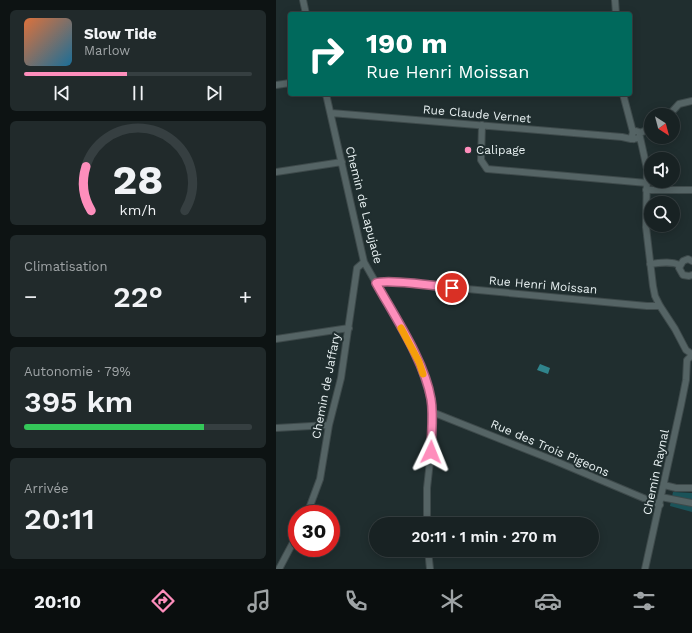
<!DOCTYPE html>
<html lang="fr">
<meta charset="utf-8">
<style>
:root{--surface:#182223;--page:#212a2b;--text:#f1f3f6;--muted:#9fa4a6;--line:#363f41;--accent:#fe8ebc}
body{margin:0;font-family:"Work Sans",sans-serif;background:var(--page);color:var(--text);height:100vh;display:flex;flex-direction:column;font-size:15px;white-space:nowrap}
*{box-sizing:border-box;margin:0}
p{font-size:13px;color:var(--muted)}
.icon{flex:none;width:22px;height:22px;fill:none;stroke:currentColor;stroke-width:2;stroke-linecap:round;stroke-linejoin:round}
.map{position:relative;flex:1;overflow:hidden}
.drawer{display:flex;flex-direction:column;gap:10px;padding:10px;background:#0d1313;width:276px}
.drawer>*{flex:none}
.hud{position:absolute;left:12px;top:12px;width:344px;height:84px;border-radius:4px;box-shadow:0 2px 10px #0003,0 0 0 1px var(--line);background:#00695c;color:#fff;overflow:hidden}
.needle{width:26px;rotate:144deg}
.buttons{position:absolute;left:368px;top:108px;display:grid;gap:8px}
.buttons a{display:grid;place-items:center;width:36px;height:36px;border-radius:50%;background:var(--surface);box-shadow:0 2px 10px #0003,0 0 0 1px var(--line);font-size:20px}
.speed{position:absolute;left:12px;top:505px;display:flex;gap:8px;font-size:20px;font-weight:700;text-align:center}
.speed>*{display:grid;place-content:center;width:52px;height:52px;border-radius:50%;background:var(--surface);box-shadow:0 2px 10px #0003,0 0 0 1px var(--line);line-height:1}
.speed .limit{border:6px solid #d22;background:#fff;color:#111}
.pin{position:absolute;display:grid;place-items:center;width:34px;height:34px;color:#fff;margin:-17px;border:2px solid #fff;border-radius:50%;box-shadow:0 1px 4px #0007}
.me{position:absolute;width:44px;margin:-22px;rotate:2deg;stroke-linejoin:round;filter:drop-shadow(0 0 3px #0008)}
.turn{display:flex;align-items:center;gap:14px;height:84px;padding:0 12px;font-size:18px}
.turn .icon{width:52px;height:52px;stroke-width:2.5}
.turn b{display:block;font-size:28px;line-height:34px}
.big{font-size:30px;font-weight:600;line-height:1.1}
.drawer .tile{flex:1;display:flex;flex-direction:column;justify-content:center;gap:6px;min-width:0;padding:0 14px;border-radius:6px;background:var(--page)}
.drawer .dial{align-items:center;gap:0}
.dial svg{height:104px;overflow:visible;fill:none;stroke:var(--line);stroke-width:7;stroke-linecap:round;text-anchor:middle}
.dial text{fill:var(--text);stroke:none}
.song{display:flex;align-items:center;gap:12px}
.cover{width:48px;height:48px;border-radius:6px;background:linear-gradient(135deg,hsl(20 70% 55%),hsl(200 70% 35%))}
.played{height:4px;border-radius:2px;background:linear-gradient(90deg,var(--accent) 45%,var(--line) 45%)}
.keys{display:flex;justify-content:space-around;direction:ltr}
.heat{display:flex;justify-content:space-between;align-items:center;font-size:22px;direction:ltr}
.charge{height:6px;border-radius:3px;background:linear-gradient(90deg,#34c759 79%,var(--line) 0)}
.trip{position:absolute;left:93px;top:517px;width:230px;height:40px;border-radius:20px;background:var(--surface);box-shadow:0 2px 10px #0003,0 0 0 1px var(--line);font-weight:600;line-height:40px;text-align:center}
.dock{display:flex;height:64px;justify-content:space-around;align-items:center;background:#0a0e0e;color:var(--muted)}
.dock .icon{width:28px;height:28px}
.dock .on{color:var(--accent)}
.dock b{font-size:18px;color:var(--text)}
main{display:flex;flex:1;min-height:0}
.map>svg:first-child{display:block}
.green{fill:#1b5359}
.water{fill:#30848c}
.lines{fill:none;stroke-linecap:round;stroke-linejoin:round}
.street-casing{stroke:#3e4a4b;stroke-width:8}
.street{stroke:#556465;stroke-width:6}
.route-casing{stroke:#a55c7a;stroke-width:10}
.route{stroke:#fe8ebc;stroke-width:7}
.slow{stroke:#f59e0b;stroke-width:7}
.poi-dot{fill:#fe8ebc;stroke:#202e2f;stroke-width:1.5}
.labels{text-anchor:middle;stroke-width:4;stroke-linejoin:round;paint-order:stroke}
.street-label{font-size:12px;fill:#e7f0f1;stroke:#202e2f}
.poi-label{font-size:12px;fill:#e7f0f1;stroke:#202e2f;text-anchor:start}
</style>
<main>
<section class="drawer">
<div class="tile">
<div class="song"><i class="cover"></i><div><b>Slow Tide</b><p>Marlow</p></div></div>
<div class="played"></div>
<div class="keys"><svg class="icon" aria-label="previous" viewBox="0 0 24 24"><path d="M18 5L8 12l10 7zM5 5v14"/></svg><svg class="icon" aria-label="pause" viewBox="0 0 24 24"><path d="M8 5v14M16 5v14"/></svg><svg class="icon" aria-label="next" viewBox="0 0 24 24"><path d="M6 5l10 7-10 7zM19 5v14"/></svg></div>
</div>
<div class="tile dial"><svg viewBox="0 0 100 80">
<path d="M14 69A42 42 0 1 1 86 69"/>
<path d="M14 69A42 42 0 0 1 10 35" stroke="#fe8ebc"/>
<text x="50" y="56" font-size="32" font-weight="700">28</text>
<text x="50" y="72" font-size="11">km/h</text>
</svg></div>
<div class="tile"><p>Climatisation</p>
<div class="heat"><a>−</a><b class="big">22°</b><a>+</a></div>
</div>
<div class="tile"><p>Autonomie · 79%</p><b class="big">395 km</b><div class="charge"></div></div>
<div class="tile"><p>Arrivée</p><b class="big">20:11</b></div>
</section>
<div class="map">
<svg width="416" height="569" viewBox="0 0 416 569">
<rect width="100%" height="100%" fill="#202e2f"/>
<path class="green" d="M397 492 416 493V512L394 506Z"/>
<path class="water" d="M264 364 274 368 272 374 261 370Z"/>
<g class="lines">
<defs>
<path id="street" d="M27 0 30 14
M339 0 340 14
M0 85 14 83
M50 94 88 262 128 332 143 362 155 400V452L151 488V524
M347 94 357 132
M55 113 346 137 355 139 363 138 364 134 363 132 360 131 357 132 356 136 358 139
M393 115 403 104 416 101
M206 125 205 160 211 169 371 183
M364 133 375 128
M364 137 371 169 370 227 377 286 379 296 384 306 399 329 410 350 416 354
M0 172 66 162
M370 190H416
M416 261 412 259 407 261 403 268 407 275 413 276 416 275
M374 264C384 263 394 261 404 265
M100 283 103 282H116L371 306H384
M0 339 73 328
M156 412 277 460 384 505
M0 428 53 425
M388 485 400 488H416
M385 497 416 503
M31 514 44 479 53 425 65 378 81 268 88 262
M152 550 154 569
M3 569 21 535
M369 569 405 405 410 380 411 360 416 355"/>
</defs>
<use href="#street" class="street-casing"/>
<use href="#street" class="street"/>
</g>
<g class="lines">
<defs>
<path id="route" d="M155 452C155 435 158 416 155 399 149 362 119 317 100 283 110 279 162 286 176 288"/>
</defs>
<use href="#route" class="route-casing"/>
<use href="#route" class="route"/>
<path class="slow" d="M125 328 143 362 147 374"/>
</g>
<circle class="poi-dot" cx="192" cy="150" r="4"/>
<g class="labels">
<g class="street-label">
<text transform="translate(201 114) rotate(5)" y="4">Rue Claude Vernet</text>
<text transform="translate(88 205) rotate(76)" y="4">Chemin de Lapujade</text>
<text transform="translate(267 285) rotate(5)" y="4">Rue Henri Moissan</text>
<text transform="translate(50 386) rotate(-79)" y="4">Chemin de Jaffary</text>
<text transform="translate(274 448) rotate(23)" y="4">Rue des Trois Pigeons</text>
<text transform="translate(380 472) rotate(-78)" y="4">Chemin Raynal</text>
</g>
<g class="poi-label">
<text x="200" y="154">Calipage</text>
</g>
</g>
</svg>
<div class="buttons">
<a><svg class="needle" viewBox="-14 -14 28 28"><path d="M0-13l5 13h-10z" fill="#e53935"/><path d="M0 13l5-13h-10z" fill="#9fa4a6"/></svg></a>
<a><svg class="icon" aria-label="sound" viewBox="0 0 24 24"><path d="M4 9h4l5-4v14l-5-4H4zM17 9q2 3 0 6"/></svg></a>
<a><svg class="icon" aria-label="search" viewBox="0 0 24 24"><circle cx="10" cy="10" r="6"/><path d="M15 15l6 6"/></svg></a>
</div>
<div class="speed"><div class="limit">30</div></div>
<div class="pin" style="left:176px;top:288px;background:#d93025"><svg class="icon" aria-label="arrive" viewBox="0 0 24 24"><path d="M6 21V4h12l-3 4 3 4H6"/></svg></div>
<svg class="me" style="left:155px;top:452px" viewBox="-20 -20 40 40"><path d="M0-17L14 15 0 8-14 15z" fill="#fe8ebc" stroke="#fff" stroke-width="4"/></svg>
<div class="trip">20:11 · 1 min · 270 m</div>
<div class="hud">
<div class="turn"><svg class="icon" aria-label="right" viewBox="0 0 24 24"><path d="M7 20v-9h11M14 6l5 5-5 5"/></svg><div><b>190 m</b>Rue Henri Moissan</div></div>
</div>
</div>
</main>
<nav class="dock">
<b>20:10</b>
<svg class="icon on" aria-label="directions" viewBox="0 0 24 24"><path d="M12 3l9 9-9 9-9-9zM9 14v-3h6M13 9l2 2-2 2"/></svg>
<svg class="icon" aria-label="music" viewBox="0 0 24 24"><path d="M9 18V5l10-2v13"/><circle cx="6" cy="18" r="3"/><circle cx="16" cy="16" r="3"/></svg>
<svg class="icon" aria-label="phone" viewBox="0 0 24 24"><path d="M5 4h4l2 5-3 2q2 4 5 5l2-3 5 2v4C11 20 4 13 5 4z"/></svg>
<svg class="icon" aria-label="climate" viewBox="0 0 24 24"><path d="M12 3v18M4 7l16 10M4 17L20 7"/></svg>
<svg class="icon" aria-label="car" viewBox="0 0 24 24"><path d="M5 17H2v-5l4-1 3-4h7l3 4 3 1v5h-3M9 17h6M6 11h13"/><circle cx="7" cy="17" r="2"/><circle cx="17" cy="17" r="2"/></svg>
<svg class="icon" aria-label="filters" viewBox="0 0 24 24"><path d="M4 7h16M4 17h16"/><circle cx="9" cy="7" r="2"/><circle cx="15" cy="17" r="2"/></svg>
</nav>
